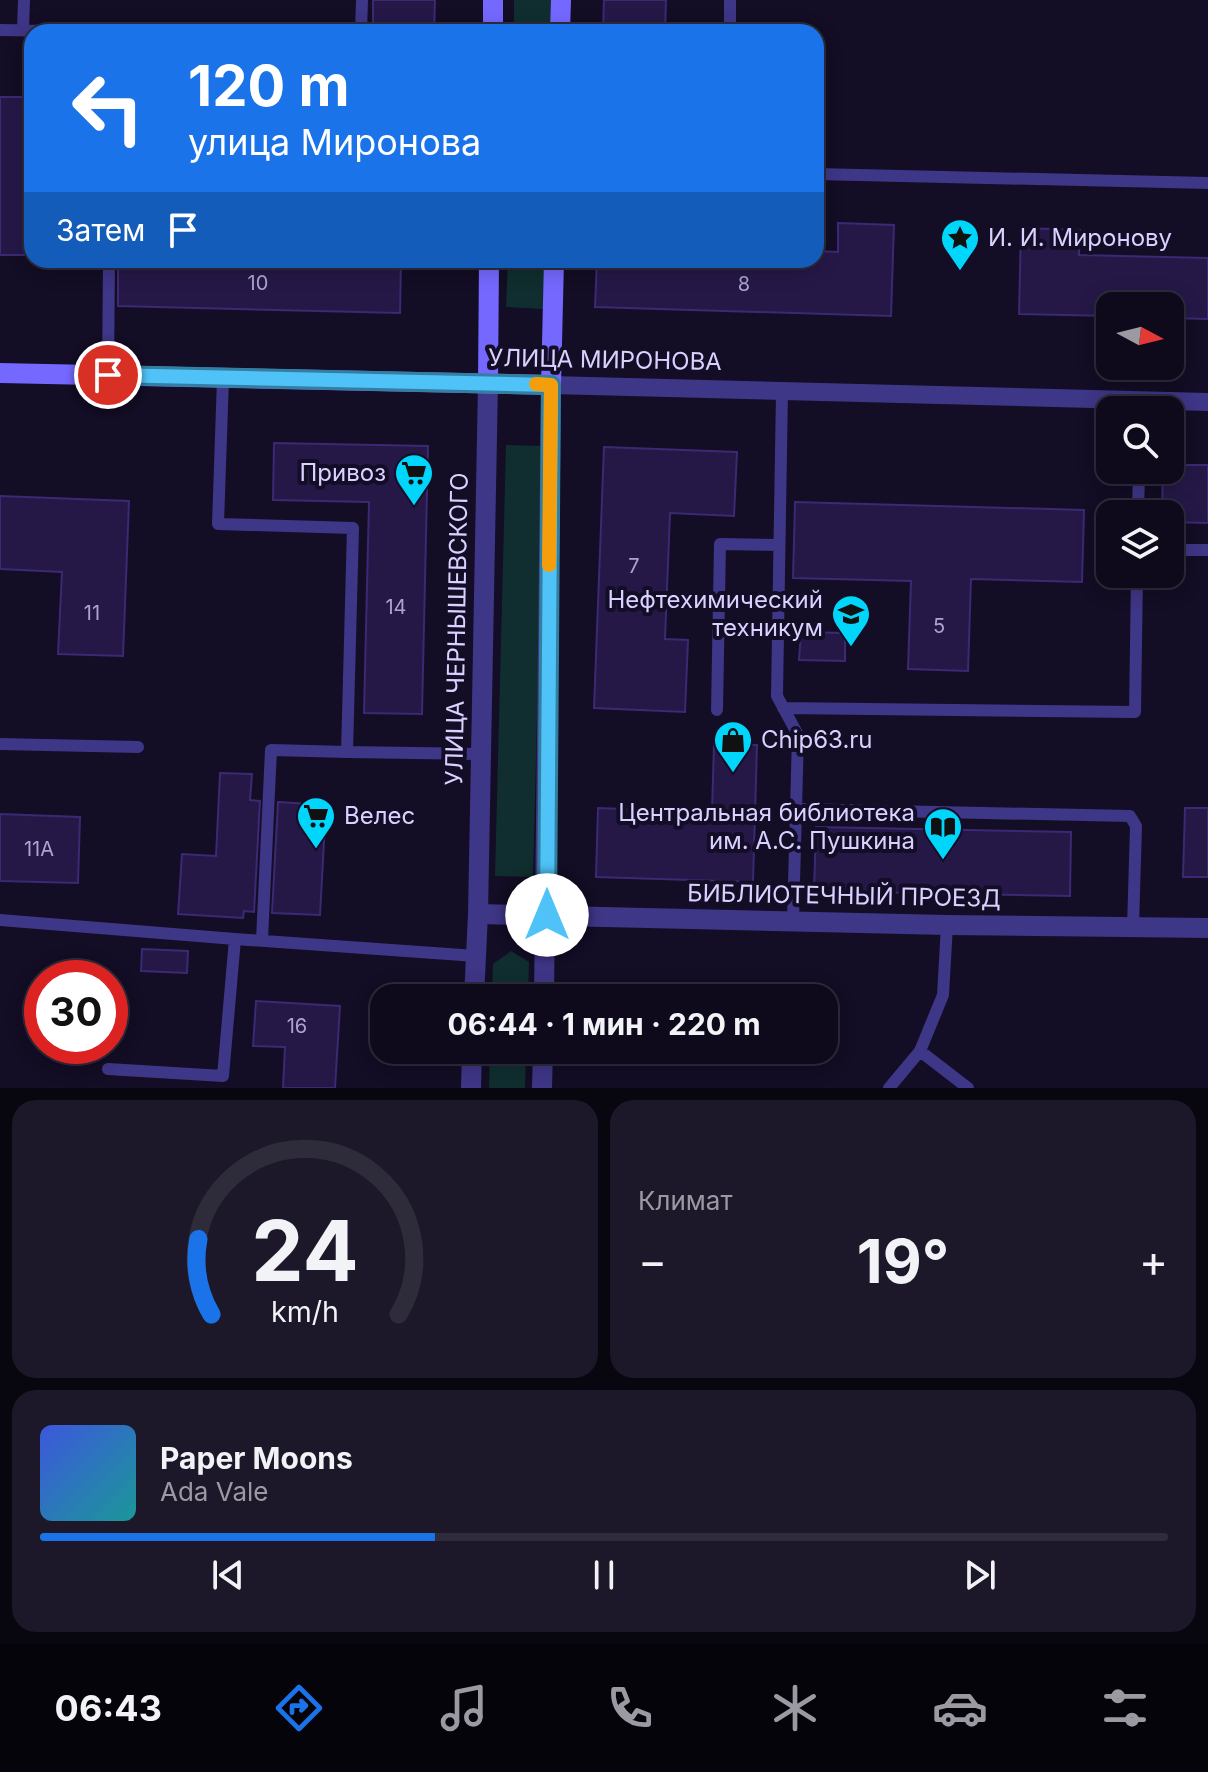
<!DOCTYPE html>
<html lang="ru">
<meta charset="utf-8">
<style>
:root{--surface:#0e0a1c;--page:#1c1829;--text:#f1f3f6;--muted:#9b9aa3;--line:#2e2b3b;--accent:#1a73e8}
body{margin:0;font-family:Inter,sans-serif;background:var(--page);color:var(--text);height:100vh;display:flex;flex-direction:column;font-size:30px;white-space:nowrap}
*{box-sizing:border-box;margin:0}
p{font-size:26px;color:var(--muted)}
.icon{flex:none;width:44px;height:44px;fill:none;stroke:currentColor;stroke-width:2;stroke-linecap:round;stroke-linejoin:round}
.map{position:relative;height:1088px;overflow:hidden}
.details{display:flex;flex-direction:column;gap:12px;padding:12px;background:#08060f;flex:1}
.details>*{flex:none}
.banner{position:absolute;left:24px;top:24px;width:800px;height:244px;border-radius:24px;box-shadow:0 4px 20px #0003,0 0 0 2px var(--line);background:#1a73e8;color:#fff;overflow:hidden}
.needle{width:52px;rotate:97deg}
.buttons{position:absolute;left:1096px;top:292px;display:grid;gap:16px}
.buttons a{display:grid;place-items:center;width:88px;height:88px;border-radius:16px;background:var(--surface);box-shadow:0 4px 20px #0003,0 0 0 2px var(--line);font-size:40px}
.speed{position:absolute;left:24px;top:960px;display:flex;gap:16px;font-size:40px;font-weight:700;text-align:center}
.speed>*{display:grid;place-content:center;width:104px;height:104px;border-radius:50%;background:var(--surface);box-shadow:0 4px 20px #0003,0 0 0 2px var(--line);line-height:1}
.speed .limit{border:12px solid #d22;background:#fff;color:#111}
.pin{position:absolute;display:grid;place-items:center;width:68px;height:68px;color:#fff;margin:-34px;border:4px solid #fff;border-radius:50%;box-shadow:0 2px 8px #0007}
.me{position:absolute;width:88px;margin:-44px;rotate:0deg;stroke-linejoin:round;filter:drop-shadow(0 0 6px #0008)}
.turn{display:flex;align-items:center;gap:28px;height:168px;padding:0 32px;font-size:36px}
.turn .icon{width:104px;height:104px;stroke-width:2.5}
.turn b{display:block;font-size:56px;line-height:68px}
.then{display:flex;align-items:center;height:76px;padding:0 32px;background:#0003;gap:16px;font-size:30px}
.big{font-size:60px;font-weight:700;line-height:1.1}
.details .tile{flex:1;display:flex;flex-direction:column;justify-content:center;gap:12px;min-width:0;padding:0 28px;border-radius:24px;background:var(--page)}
.details .dial{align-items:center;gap:0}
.dial svg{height:208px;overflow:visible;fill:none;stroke:var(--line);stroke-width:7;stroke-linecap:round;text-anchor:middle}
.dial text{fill:var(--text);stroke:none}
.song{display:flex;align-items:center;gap:24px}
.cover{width:96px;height:96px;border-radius:12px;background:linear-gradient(135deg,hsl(230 70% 55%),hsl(180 70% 35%))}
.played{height:8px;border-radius:4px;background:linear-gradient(90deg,var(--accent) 35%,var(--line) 35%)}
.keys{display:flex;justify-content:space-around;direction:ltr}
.heat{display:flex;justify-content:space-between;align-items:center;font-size:44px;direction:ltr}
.details .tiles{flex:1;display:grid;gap:12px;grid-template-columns:1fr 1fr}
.tile:last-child{grid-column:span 2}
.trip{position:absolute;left:370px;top:984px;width:468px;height:80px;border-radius:24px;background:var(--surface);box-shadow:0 4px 20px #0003,0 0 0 2px var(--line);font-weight:700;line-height:80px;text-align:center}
.menu{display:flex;height:128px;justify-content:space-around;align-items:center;background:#06040b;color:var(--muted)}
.menu .icon{width:56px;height:56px}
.menu .on{color:var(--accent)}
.menu b{font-size:36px;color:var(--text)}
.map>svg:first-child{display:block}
.green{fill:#102e2f}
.building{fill:#251847;stroke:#3c2974;stroke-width:2}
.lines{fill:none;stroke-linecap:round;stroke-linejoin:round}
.service{stroke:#3e3686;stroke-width:12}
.pedestrian{stroke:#3e3686;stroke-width:18}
.minor{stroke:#3e3686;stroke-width:20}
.secondary{stroke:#7568ff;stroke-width:20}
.route-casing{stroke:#337fa1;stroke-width:20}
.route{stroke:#4fc3f7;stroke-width:14}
.slow{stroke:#f59e0b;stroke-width:14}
.labels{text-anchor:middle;stroke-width:8;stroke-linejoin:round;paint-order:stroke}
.number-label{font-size:20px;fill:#aca3d1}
.poi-label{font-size:24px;fill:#d9d1ff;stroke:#130d25;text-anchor:start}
.street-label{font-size:24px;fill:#d9d1ff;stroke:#130d25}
</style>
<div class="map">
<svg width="1208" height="1088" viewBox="0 0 1208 1088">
<rect width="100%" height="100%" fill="#130d25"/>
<path class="green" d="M514 0H552L551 32H514Z
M508 260H545L543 309 506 307Z
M506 445 544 446 533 877 495 876Z
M511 951 529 962 528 998H492L493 964Z
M490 1050H526L525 1088H489Z"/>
<path class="building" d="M373 0H435L434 32H373Z
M604 0H666L665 32H603Z
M0 97H32V255H0Z
M838 223 894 225 891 316 595 307 597 260H816V251L838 252Z
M1021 228 1080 230 1079 255 1208 258V319L1170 318V306H1110V316L1019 314Z
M118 260H401L400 313 118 306Z
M274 443 428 446 422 714 364 713 369 502 273 500Z
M604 447 737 452 734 516 670 513 665 639 688 640 685 712 594 708Z
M1170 465H1208V523L1170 522V514H1162L1163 470H1170Z
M0 496 129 501 123 656 58 654 62 572 0 569Z
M795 502 1084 510 1082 582 971 579 968 671 908 669 911 581 793 578Z
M801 632 845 633V661L799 660Z
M714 744 757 745 753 882 596 877 598 808 712 812Z
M220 773 252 774 250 800 260 801 254 912 244 911 243 918 178 914 182 854 216 856Z
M278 802 326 805 320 915 272 913Z
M1185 808H1208V877H1183Z
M0 814 80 817 78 883 0 881Z
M816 827 1071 832 1070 896 814 891Z
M142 949 188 951 187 973 141 971Z
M256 1001 340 1006 335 1088H283L285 1047 253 1046Z"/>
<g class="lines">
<path class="service" d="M0 30 113 32
M23 30 24 0
M361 32 362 0
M730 32V0
M816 174 1208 183
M108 375 109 260
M223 378 218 524 353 528 347 752 481 754
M782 391 777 696 798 735 793 921
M1138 514 1139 470
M1170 550H1208
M783 708 1135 712 1137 574
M717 710 720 544 779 545
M0 744 138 747
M797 809 1130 816 1136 826 1133 927
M0 920 235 939
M262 940 271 750 347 752
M920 1051 968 1088
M108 1069 223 1076 235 939 476 956
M889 1088 920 1051 943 995 947 925"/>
<path class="pedestrian" d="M551 385 1208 402"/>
<path class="minor" d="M478 914 947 925 1208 928
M474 998 478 914 488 383
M544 998 551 385
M471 1088 472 1050
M542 1088 543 1050"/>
<path class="secondary" d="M493 32V0
M560 32 561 0
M0 373 551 385 554 260
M488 383 489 260"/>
</g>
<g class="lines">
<defs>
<path id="route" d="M108 375 551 385 547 915"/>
</defs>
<use href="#route" class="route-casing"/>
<use href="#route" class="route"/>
<path class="slow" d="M536 384 551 385 549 565"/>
</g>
<defs>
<symbol id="sight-pin" viewBox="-11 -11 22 30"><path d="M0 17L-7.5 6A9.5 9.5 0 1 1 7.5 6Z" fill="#00d5fc" stroke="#130d25"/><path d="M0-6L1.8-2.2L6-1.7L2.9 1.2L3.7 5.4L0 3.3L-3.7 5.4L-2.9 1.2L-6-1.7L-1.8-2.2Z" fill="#111"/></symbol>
<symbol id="supermarket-pin" viewBox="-11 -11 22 30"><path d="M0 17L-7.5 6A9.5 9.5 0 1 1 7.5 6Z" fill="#00d5fc" stroke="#130d25"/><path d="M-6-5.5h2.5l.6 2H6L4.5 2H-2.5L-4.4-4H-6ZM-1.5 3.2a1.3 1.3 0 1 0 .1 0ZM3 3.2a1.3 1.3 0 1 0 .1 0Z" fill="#111"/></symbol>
<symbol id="university-pin" viewBox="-11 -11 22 30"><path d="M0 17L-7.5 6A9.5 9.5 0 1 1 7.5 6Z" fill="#00d5fc" stroke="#130d25"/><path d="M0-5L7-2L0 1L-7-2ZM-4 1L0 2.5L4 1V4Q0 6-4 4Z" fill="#111"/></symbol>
<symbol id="shop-pin" viewBox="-11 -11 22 30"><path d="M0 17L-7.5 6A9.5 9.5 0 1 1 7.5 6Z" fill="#00d5fc" stroke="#130d25"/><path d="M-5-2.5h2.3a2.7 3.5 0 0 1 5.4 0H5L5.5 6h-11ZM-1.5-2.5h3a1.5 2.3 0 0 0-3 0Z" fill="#111"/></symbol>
<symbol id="library-pin" viewBox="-11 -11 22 30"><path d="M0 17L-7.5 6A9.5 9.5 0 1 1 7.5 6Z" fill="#00d5fc" stroke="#130d25"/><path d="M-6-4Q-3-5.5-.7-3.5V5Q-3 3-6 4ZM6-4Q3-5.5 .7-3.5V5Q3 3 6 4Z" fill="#111"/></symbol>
</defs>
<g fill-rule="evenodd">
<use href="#sight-pin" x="938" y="216" width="44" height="60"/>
<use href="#supermarket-pin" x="392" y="451" width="44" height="60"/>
<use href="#university-pin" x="829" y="592" width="44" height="60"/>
<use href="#shop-pin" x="711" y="718" width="44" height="60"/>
<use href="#supermarket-pin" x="294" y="794" width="44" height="60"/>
<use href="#library-pin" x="921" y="805" width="44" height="60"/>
</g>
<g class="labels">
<g class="number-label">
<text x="258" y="290">10</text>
<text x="744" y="291">8</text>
<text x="634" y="573">7</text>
<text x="396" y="614">14</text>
<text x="92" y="620">11</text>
<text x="939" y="633">5</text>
<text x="39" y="856">11А</text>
<text x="297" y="1033">16</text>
</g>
<g class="poi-label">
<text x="988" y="246">И. И. Миронову</text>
<text x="386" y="481" text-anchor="end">Привоз</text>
<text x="823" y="608" text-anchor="end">Нефтехимический<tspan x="823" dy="28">техникум</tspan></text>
<text x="761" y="748">Chip63.ru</text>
<text x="915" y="821" text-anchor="end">Центральная библиотека<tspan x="915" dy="28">им. А.С. Пушкина</tspan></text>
<text x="344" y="824">Велес</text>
</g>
<g class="street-label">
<text transform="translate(605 360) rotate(1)" y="8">УЛИЦА МИРОНОВА</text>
<text transform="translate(457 629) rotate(-89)" y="8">УЛИЦА ЧЕРНЫШЕВСКОГО</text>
<text transform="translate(844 896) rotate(1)" y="8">БИБЛИОТЕЧНЫЙ ПРОЕЗД</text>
</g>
</g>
</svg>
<div class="buttons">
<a><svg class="needle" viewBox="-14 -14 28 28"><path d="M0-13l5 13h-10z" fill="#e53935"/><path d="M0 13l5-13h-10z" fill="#9b9aa3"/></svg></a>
<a><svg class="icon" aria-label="search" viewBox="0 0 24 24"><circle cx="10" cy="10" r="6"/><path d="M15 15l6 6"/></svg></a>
<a><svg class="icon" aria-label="layers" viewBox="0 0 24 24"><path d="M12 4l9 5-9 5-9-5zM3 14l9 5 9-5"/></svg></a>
</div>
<div class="speed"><div class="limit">30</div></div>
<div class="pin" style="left:108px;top:375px;background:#d93025"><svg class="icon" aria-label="arrive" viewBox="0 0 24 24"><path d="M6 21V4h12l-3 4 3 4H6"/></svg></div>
<svg class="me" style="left:547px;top:915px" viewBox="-20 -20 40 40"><circle r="19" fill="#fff"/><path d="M0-13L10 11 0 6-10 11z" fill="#4fc3f7"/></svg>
<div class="trip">06:44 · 1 мин · 220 m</div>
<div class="banner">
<div class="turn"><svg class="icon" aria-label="left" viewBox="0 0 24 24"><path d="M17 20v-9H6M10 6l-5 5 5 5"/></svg><div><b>120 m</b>улица Миронова</div></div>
<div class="then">Затем<svg class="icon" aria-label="arrive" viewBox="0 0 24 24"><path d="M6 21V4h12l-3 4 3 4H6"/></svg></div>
</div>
</div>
<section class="details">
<div class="tiles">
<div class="tile dial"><svg viewBox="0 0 100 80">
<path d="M14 69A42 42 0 1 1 86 69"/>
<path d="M14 69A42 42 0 0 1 9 40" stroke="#1a73e8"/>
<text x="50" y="56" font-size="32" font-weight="700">24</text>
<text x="50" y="72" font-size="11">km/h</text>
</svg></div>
<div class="tile"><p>Климат</p>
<div class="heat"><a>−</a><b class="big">19°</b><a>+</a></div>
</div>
<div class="tile">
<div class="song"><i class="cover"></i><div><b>Paper Moons</b><p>Ada Vale</p></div></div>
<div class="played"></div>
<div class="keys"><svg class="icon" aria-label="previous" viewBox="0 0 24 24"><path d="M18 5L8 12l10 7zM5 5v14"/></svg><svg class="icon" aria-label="pause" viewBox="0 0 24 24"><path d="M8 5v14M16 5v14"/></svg><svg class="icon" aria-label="next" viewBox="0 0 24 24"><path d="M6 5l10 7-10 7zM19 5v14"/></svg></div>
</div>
</div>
</section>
<nav class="menu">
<b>06:43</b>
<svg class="icon on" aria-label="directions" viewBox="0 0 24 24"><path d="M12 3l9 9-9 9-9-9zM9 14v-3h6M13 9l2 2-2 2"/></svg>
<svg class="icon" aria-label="music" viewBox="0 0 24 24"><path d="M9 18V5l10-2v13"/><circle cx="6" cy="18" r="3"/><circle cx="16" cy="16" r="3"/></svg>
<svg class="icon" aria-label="phone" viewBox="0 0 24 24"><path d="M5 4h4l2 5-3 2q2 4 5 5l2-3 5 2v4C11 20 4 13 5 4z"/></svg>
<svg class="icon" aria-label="climate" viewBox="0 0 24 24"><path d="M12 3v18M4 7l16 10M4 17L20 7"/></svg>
<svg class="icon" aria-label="car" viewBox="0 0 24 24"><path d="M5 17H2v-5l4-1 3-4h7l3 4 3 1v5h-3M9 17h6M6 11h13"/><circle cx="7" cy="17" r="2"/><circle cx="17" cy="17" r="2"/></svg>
<svg class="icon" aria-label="filters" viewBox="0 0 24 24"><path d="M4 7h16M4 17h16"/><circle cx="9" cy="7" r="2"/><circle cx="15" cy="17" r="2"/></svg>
</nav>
